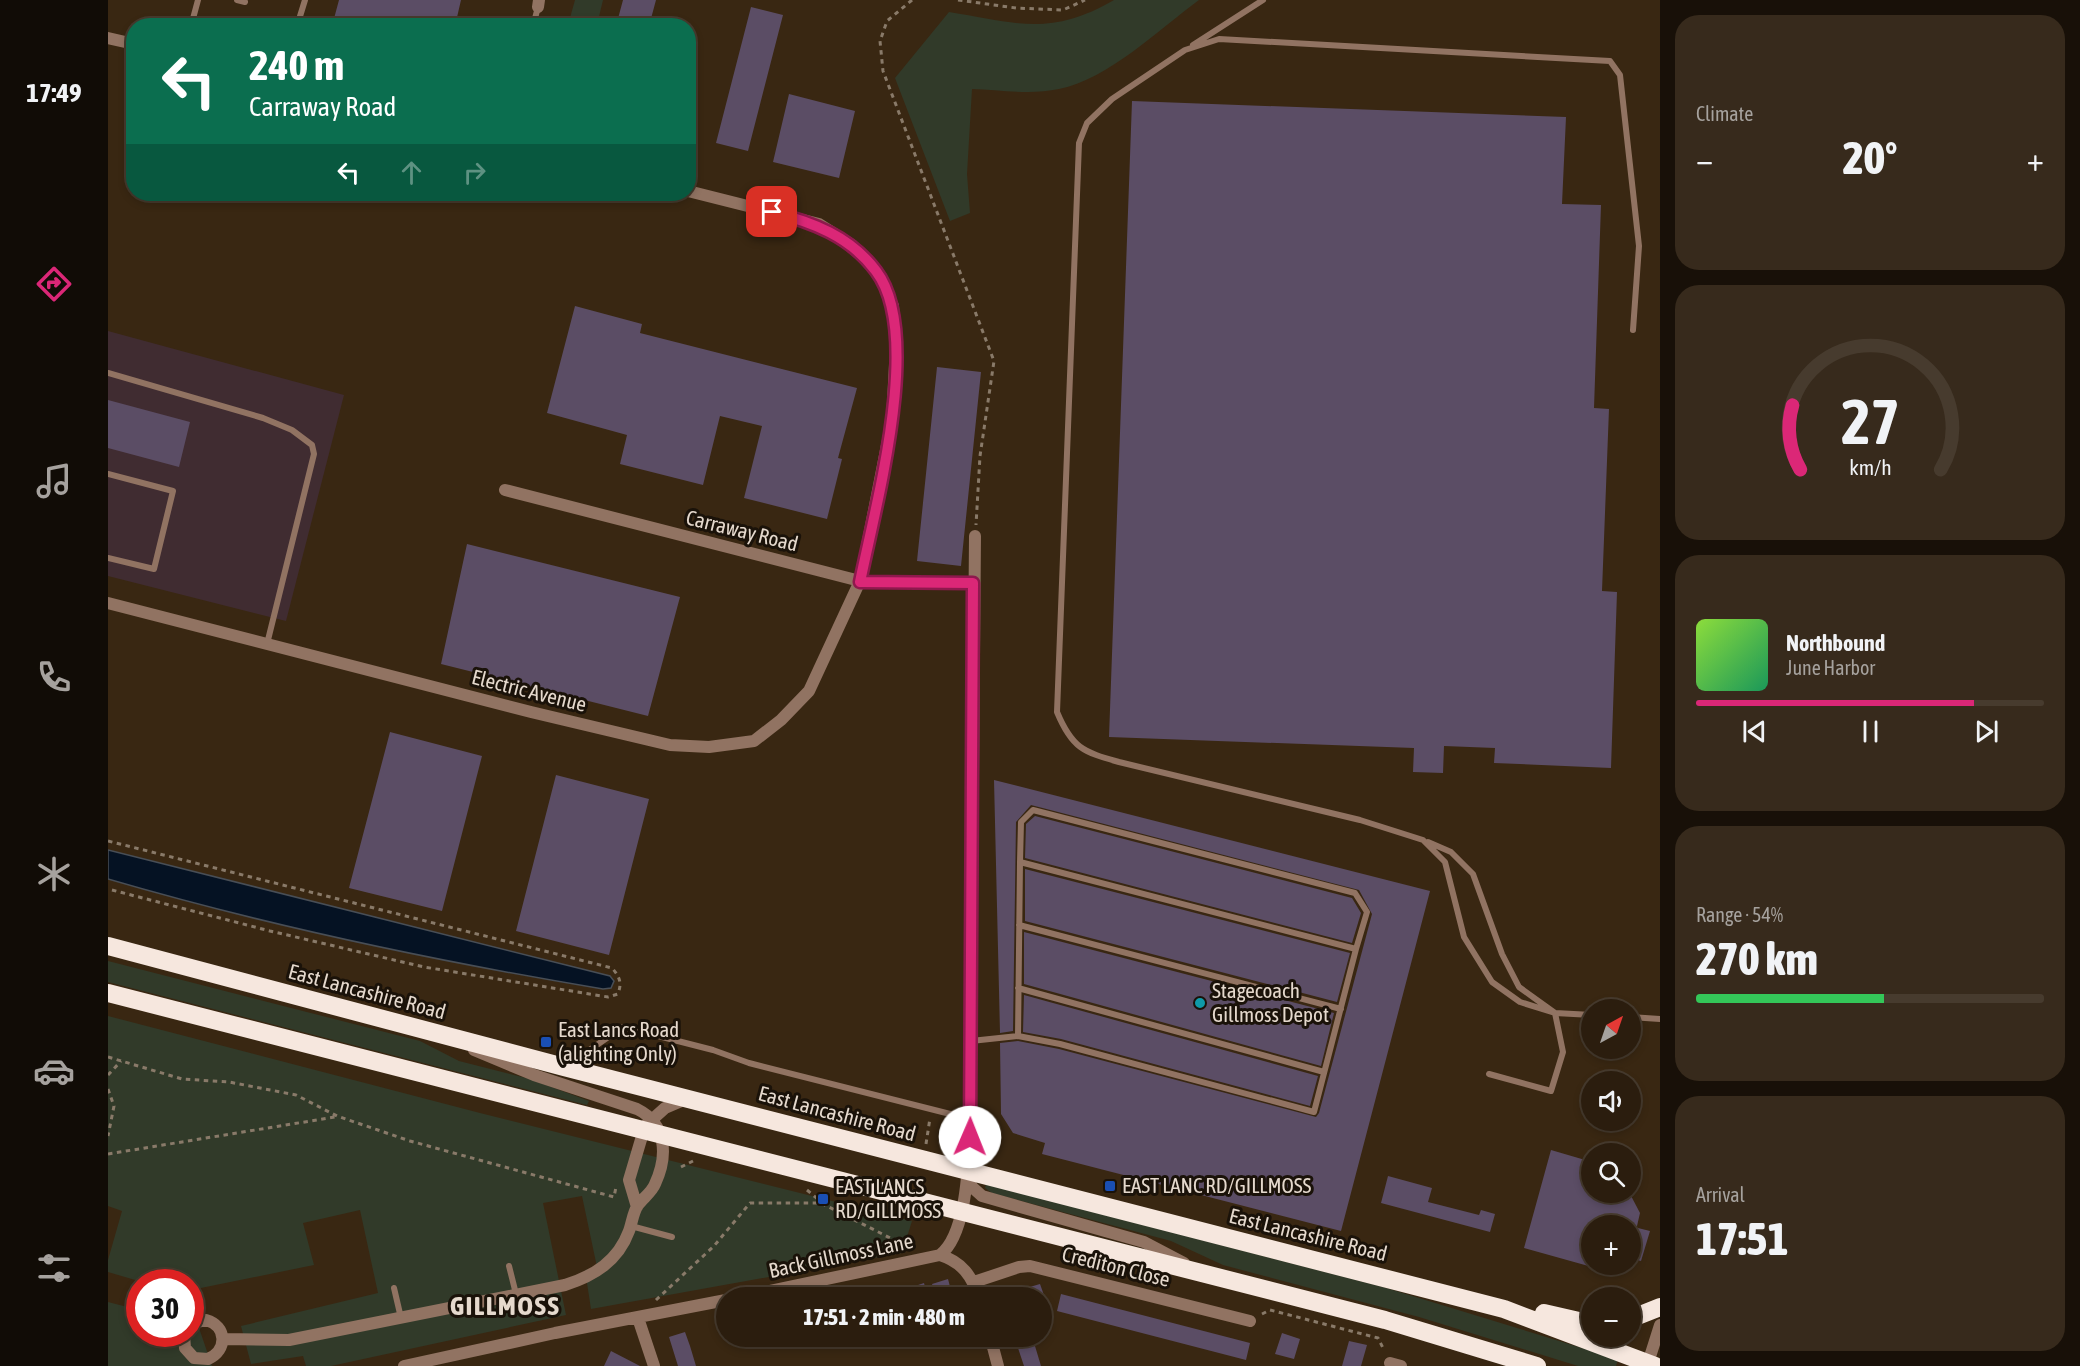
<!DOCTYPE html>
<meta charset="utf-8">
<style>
:root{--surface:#2b1d0e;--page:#372a1c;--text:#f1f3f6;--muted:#a6a29e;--line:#473b2e;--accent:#db2777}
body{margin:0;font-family:"Asap Condensed",sans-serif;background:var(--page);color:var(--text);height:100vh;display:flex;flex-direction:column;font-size:22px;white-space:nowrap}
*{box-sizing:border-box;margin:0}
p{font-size:20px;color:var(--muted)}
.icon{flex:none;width:33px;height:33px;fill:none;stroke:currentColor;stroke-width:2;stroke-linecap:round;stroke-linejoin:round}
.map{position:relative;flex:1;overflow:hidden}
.side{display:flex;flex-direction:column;gap:15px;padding:15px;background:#181008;width:420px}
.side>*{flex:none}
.banner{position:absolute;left:18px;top:18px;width:570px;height:183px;border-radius:24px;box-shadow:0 3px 9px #0003,0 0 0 2px var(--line);background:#0b6e4f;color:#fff;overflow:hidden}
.needle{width:39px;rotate:40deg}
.tools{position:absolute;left:1473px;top:999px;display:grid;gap:12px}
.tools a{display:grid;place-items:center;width:60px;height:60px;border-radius:50%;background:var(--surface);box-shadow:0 3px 9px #0003,0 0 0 2px var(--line);font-size:30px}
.speed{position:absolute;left:18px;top:1269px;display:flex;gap:12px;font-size:30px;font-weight:700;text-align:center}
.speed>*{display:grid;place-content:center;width:78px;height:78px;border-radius:50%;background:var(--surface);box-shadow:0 3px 9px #0003,0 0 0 2px var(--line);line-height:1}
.speed .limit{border:9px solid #d22;background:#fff;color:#111}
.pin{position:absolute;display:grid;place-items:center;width:51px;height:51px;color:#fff;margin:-26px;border-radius:12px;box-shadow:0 3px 9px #0006}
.me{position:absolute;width:66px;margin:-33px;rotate:1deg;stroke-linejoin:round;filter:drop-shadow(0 0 4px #0008)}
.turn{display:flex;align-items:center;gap:21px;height:126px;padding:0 24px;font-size:27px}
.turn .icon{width:78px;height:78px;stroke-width:2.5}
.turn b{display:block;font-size:42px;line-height:51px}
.lanes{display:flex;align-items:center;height:57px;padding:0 24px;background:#0003;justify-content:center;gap:30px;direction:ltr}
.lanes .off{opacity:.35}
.big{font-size:45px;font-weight:800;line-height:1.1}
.side .tile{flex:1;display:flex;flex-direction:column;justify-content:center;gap:9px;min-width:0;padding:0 21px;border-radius:24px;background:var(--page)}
.side .dial{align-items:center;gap:0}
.dial svg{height:156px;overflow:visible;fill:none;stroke:var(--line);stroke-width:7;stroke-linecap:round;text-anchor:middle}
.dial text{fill:var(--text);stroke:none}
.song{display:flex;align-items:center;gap:18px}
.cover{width:72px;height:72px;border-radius:9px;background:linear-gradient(135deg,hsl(90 70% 55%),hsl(150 70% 35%))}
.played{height:6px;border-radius:3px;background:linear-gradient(90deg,var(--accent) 80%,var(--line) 80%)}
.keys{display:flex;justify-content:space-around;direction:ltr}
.heat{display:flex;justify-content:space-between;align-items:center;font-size:33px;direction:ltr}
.charge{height:9px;border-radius:4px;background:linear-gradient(90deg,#34c759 54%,var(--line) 0)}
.trip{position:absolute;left:608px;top:1287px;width:336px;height:60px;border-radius:30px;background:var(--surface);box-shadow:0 3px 9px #0003,0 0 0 2px var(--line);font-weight:800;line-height:60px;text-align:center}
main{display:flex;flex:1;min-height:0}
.dock{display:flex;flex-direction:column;width:108px;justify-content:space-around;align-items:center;background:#110c06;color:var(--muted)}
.dock .icon{width:42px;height:42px}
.dock .on{color:var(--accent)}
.dock b{font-size:27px;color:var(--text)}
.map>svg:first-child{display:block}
.commercial{fill:#402c31}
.green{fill:#313a29}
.water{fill:#051223;stroke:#484e56;stroke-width:1.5}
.building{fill:#5b4d65}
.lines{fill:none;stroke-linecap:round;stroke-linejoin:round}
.path{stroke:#897a69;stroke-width:3;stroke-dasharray:4.5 4.5;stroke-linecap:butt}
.lane{stroke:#917362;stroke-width:6}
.street{stroke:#917362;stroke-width:12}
.highway{stroke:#f6e7de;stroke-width:18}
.route-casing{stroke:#8e194d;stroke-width:15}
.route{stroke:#db2777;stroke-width:10}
.culture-dot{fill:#0f9aa8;stroke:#1a1209;stroke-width:2}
.transit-dot{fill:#1a4fb4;stroke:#1a1209;stroke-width:2}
.labels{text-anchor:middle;stroke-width:6;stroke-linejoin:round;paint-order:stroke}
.street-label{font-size:21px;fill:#e5d9cd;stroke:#1a1209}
.poi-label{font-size:21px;fill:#e5d9cd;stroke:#1a1209;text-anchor:start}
.district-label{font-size:27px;font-weight:bold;letter-spacing:1.5px;fill:#e5d9cd;stroke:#1a1209}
</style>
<main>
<nav class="dock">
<b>17:49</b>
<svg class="icon on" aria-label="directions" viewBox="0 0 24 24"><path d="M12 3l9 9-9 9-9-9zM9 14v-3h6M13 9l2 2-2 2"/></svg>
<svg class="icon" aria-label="music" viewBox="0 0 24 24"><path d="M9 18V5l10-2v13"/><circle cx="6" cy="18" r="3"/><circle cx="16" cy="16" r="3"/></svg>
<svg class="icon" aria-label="phone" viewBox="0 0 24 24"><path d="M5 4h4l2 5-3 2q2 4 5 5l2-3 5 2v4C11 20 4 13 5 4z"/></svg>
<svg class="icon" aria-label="climate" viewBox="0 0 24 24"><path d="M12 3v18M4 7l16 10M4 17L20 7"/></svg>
<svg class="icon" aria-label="car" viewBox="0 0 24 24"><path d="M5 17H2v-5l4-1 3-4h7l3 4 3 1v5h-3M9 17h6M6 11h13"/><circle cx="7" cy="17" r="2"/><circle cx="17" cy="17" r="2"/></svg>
<svg class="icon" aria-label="filters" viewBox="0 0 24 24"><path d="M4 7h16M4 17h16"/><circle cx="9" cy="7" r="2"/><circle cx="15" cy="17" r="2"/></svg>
</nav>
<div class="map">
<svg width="1552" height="1366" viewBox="0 0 1552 1366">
<rect width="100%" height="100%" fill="#392712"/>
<path class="commercial" d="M0 331 236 395 178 621 0 576Z"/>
<path class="green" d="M467 0H495L489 25H460Z
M1006 0H1091C1051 29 1001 79 951 89 923 95 892 90 864 89L859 174 862 213 842 221 787 78 841 12C910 23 942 37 1006 0Z
M0 961 312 1041 351 1061 422 1079 481 1101 479 1105 0 982Z
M0 1016 372 1113 804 1221 794 1253 483 1309 477 1270 489 1267 474 1196 435 1203 458 1315 223 1366H198L195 1356 143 1364 133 1326 270 1293 252 1210 195 1223 206 1265 83 1290 82 1282H34L0 1272V1260L14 1211 0 1206Z
M878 1184 1275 1287 1510 1359 1508 1366H1470L1311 1317 1115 1265 1063 1241 884 1193 877 1188Z
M0 1302 31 1310 32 1334H82L83 1323 90 1325 104 1366H0Z"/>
<path class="water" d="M0 850 502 976 506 981 503 988 495 989C327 961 164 927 0 879Z"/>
<path class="building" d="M231 0H353L347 26H224Z
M515 0H548L541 26H508Z
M643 7 675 15 640 151 608 143Z
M681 94 747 111 731 178 665 162Z
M1024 101 1458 117 1454 204 1493 205 1486 408 1501 409 1494 591 1509 592 1503 768 1386 763 1387 748 1336 746 1335 773 1305 772 1306 748 1001 737Z
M467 306 534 324 532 333 749 388 730 458 734 459 719 519 636 498 654 426 612 416 595 485 512 464 519 435 439 413Z
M829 367 873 372 853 566 809 561Z
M0 400 82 422 71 467 0 448Z
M359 544 572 597 540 716 333 664Z
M282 732 374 756 334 911 241 888Z
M448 775 541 799 501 955 408 931Z
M886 780 1322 891 1233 1231 934 1154 937 1143 905 1133 893 1114 892 1043 910 1041 951 1049 1208 1117 1211 1113 1264 914 1251 890 923 805 908 822 905 1031 892 1033Z
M927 816 1244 898 1253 913 1244 943 917 858 918 824Z
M917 869 1242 953 1229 1002 917 921Z
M916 932 1226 1013 1213 1066 916 984Z
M916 995 1210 1076 1202 1106 953 1039 915 1032Z
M1443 1150 1484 1162V1192H1521L1532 1213 1529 1226H1484V1267L1416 1248Z
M1280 1176 1324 1188 1320 1202 1371 1215 1373 1210 1387 1214 1382 1232 1273 1203Z
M1522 1226 1542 1231 1533 1261 1522 1258Z
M840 1279 845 1298H828L824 1284Z
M816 1283 820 1298H780V1295Z
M932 1284 937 1298H899L898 1294Z
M953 1294 1142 1343 1138 1360 949 1311Z
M577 1332 582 1346 588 1366H570L561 1337Z
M1174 1333 1192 1339 1186 1359 1167 1354Z
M906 1336H924L933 1366H916Z
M1241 1341 1259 1345 1253 1366H1234Z
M503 1351 532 1366H496Z"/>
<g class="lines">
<path class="path" d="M804 0 779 21 772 41 775 71 886 361 872 456 868 525
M850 0 908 8 955 10 977 0
M0 841 504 968C512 977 514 983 510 994L500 997 316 967 162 931 0 889
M0 1057 74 1079 121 1082 188 1095 229 1116 302 1141 506 1197 508 1187
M0 1075 13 1061
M0 1089 6 1106 0 1136
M818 1144 822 1118
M0 1154 227 1117
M573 1167 585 1161
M699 1190 712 1201
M548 1300 606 1246 642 1203H713L802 1248
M1154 1314 1162 1310 1270 1338 1276 1350"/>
<path class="lane" d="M129 0 137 2
M83 26 90 0
M189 26 197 0
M425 26 430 7
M1085 45 1155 0
M0 373 155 418 184 430 204 445 206 454 159 644
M0 474 65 491 46 569 0 558
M1320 842 1343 852 1365 874 1394 954 1411 987 1447 1013 1455 1052 1443 1091 1381 1074
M912 862 913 822 925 810 1247 893 1259 912 1248 949
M911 925 1233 1009
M910 988 1216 1072
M1484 1015 1447 1013 1412 1002 1384 982 1356 937 1337 862 1315 840 1252 820 1011 762C975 752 964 748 949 712L971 143 979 123 1004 99 1077 50 1111 39 1502 61 1512 75 1531 246 1525 330
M1522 1017 1552 1019
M863 1041 910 1036 952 1044 1206 1112 1248 949 912 862 910 1036
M461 1064 515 1027 605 1050 641 1063 862 1119
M523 1226 564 1237
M401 1266 408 1294
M286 1288 293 1318"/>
<path class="street" d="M430 7 431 0
M0 38 26 44
M397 490 752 581 865 583
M0 603 423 712 562 745 601 747 646 741 673 720 701 691 752 581 784 420 788 345 785 306 769 271 744 245 711 224 580 191
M859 1175 864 1187 874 1196 1036 1242 1076 1263
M529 1207 521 1180 537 1126 557 1108 578 1099
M832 1255C854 1262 864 1276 871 1298
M866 1282 911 1267 922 1266 1142 1321
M629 1298 832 1255C858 1235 860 1169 862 1137L867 536
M530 1318 546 1366
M76 1334 77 1348 86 1358 100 1359C120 1350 119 1326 98 1320L82 1324
M882 1336 890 1366
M115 1339 181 1340 457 1285C486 1276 510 1261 521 1231 524 1223 525 1212 530 1205 535 1198 544 1192 547 1184 560 1156 559 1124 529 1109L426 1075 366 1050
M1282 1363 1293 1366
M1540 1363 1552 1325
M296 1366 447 1333 618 1300"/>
<path class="highway" d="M0 946 456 1067 1396 1309 1547 1366
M0 993 1277 1320 1429 1366
M1436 1313 1484 1324
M1522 1319 1552 1307"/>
</g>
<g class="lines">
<defs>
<path id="route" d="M664 212C704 222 742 236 768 271 816 334 767 507 752 582L865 583 862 1137"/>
</defs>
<use href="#route" class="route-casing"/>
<use href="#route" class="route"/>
</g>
<circle class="culture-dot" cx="1092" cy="1003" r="6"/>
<g class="transit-dot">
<rect x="432" y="1036" width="12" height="12" rx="3"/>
<rect x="996" y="1180" width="12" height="12" rx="3"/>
<rect x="709" y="1193" width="12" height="12" rx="3"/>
</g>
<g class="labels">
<g class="street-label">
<text transform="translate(634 531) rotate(14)" y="7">Carraway Road</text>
<text transform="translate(421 691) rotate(14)" y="7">Electric Avenue</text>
<text transform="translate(259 992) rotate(15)" y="7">East Lancashire Road</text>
<text transform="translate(729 1114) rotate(15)" y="7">East Lancashire Road</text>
<text transform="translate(1200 1235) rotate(14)" y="7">East Lancashire Road</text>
<text transform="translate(733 1256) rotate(-12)" y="7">Back Gillmoss Lane</text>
<text transform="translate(1008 1267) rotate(14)" y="7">Crediton Close</text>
</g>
<g class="poi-label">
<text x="1104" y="998">Stagecoach<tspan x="1104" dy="24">Gillmoss Depot</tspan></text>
<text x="450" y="1037">East Lancs Road<tspan x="450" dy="24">(alighting Only)</tspan></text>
<text x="1014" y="1193">EAST LANC RD/GILLMOSS</text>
<text x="727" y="1194">EAST LANCS<tspan x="727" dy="24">RD/GILLMOSS</tspan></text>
</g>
<g class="district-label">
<text x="397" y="1315">GILLMOSS</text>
</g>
</g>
</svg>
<div class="tools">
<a><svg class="needle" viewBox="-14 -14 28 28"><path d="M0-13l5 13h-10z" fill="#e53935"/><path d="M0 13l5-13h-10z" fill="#a6a29e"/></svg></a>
<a><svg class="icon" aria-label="sound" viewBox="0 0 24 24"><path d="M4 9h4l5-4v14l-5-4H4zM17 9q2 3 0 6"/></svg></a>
<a><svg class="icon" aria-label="search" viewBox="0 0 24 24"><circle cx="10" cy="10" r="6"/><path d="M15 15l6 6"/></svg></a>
<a>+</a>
<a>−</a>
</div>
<div class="speed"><div class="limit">30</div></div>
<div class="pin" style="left:664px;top:212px;background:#d93025"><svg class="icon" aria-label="arrive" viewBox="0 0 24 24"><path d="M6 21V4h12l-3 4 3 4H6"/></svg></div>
<svg class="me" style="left:862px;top:1137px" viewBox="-20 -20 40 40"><circle r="19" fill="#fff"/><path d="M0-13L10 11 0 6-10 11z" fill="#db2777"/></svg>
<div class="trip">17:51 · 2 min · 480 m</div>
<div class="banner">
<div class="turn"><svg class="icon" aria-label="left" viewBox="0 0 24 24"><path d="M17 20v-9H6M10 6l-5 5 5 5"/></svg><div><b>240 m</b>Carraway Road</div></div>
<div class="lanes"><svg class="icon" aria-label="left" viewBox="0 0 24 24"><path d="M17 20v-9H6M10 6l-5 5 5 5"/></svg><svg class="icon off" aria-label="ahead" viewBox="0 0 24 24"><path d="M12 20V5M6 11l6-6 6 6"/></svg><svg class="icon off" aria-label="right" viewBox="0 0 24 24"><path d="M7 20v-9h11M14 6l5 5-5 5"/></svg></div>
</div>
</div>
<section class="side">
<div class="tile"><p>Climate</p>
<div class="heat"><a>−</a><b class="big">20°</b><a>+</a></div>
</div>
<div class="tile dial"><svg viewBox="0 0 100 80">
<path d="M14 69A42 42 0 1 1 86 69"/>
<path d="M14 69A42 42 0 0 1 10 36" stroke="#db2777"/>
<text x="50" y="56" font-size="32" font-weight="700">27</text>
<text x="50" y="72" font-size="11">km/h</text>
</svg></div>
<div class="tile">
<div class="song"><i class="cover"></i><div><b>Northbound</b><p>June Harbor</p></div></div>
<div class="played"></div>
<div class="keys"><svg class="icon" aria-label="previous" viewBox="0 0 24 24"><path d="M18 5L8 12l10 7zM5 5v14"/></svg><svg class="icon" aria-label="pause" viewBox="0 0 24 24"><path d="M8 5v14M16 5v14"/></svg><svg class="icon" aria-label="next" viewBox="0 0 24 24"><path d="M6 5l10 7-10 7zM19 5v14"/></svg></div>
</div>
<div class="tile"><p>Range · 54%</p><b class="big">270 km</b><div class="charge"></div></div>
<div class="tile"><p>Arrival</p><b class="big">17:51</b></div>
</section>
</main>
